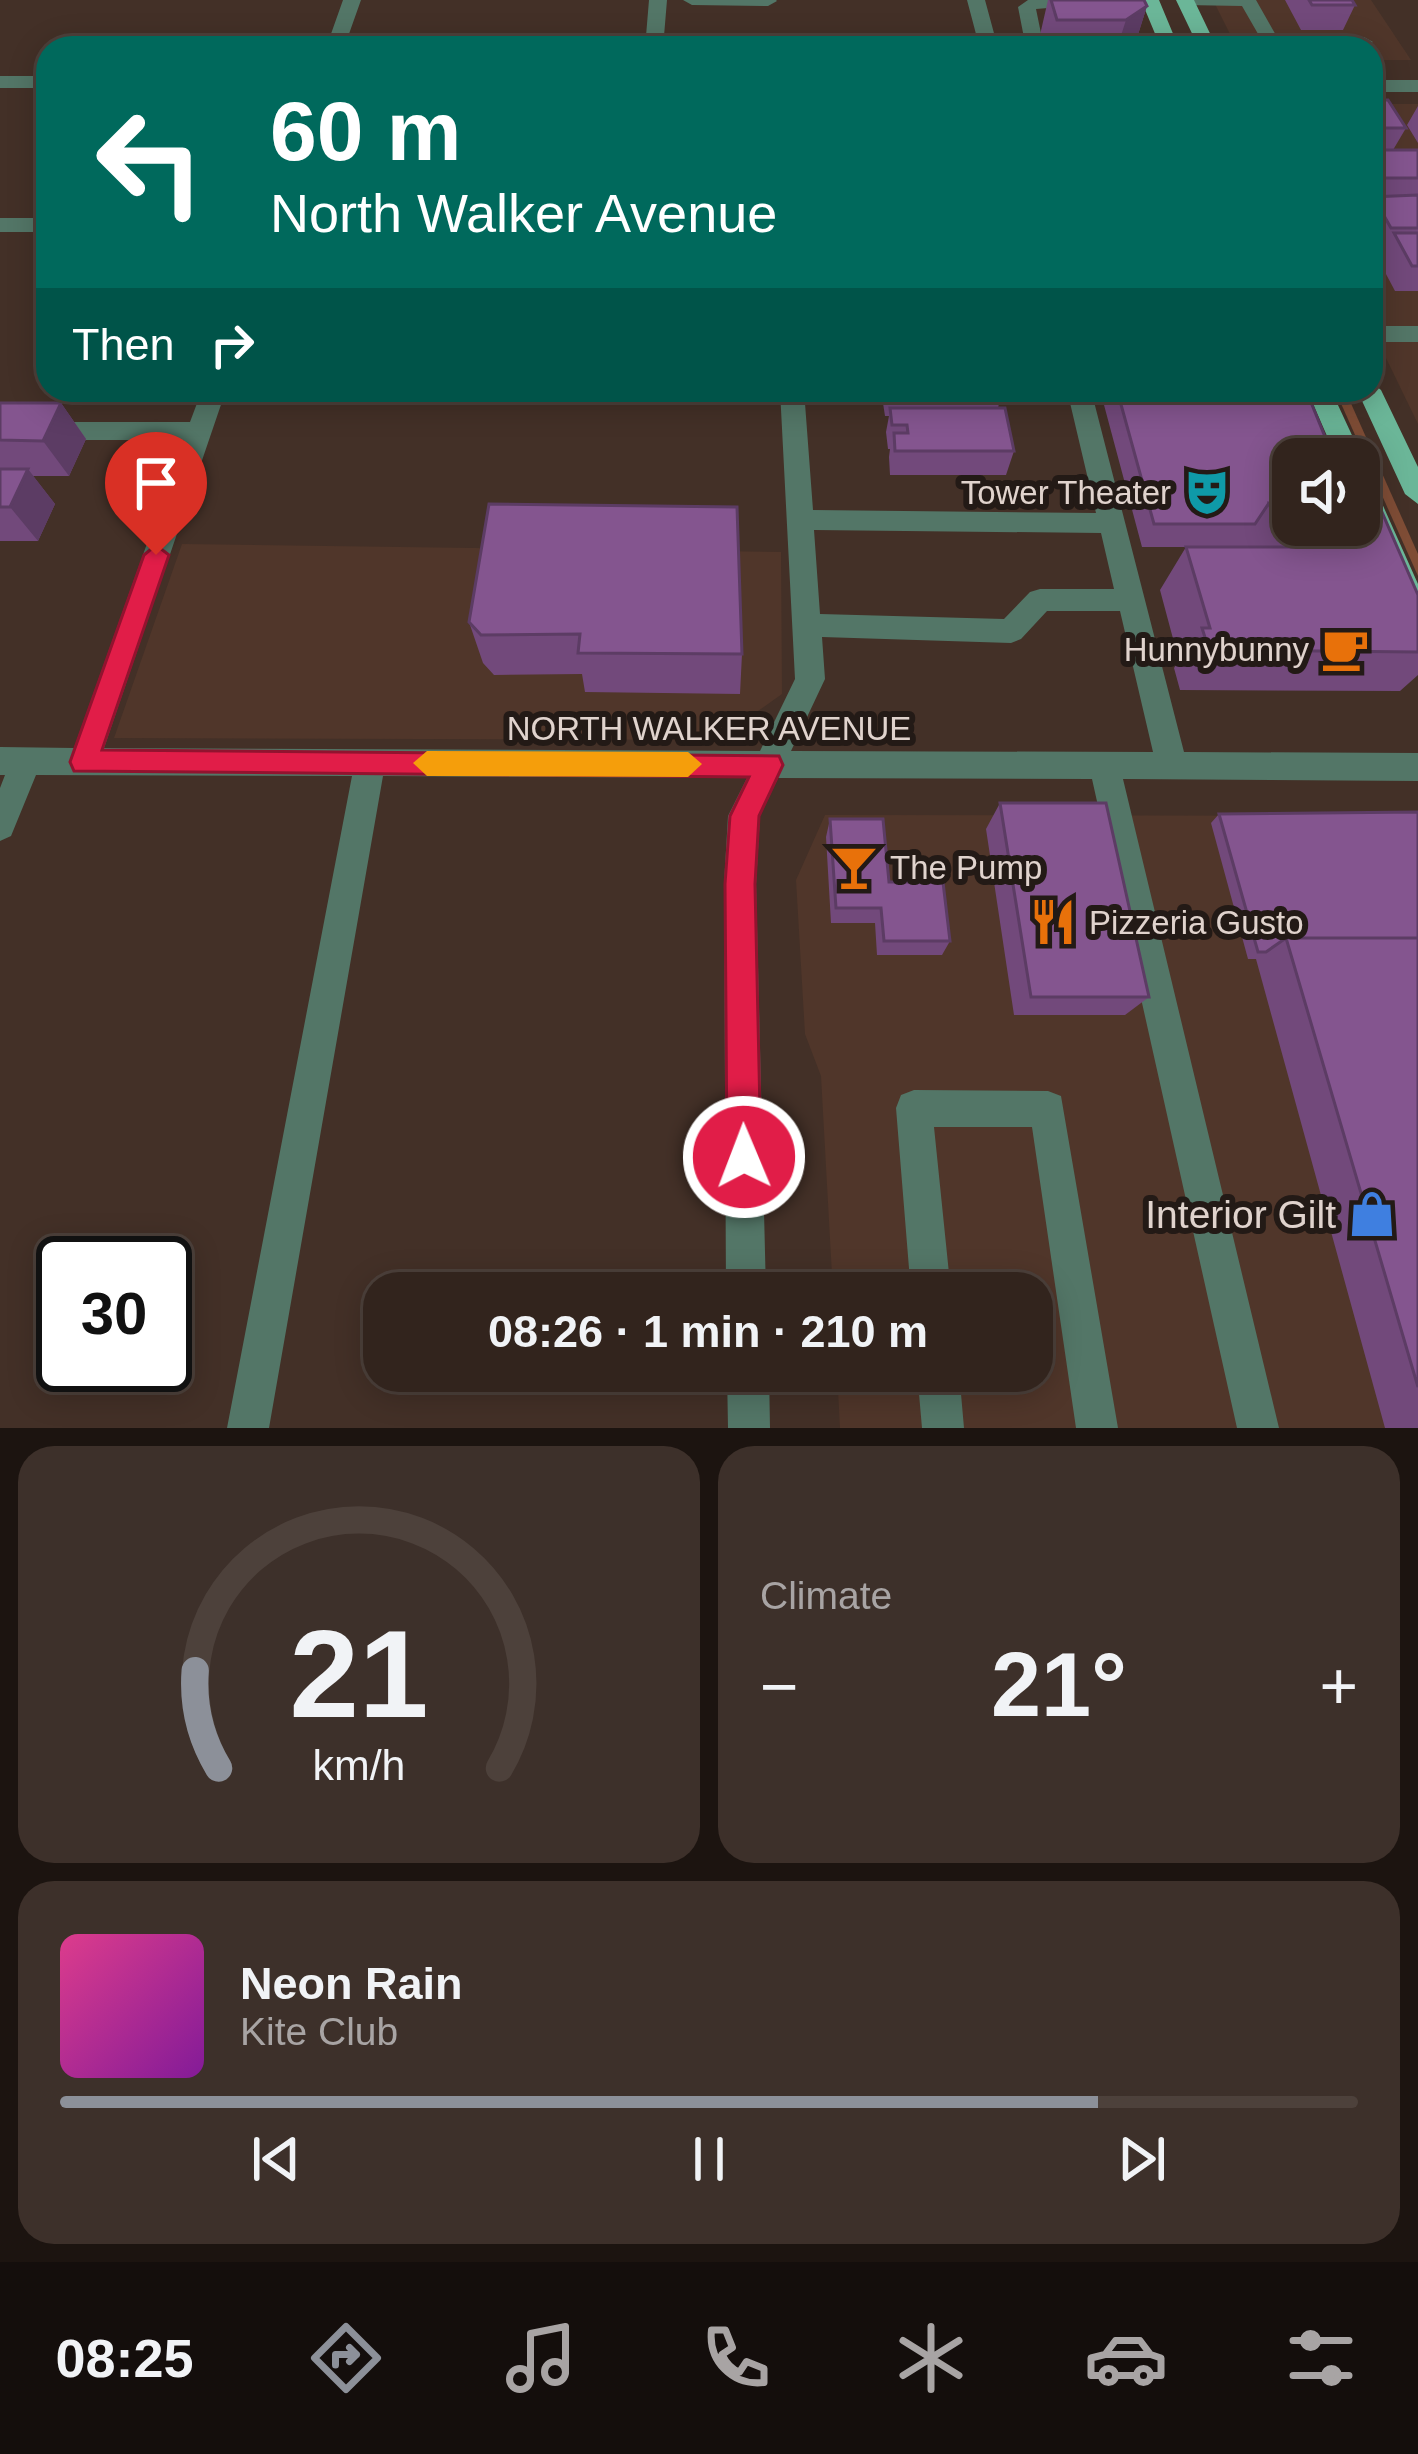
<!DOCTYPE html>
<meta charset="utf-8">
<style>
:root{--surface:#32241d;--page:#3d302a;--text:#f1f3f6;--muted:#a8a4a4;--line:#4d413b;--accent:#8c9099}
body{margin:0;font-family:Helvetica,sans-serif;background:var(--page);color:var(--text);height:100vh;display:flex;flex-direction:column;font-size:45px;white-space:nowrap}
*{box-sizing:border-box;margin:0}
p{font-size:39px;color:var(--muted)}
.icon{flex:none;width:66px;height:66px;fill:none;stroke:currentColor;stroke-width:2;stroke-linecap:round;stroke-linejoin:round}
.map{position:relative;height:1428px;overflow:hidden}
.drawer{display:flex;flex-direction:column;gap:18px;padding:18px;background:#1c1410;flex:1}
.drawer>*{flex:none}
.top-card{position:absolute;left:36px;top:36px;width:1347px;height:366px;border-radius:36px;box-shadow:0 6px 30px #0003,0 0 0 3px var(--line);background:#00695c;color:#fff;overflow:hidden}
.controls{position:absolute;left:1272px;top:438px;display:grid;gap:24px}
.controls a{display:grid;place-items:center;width:108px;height:108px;border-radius:24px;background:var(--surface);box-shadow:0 6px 30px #0003,0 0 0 3px var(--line);font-size:60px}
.speed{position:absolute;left:36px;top:1236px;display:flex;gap:24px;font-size:60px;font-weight:700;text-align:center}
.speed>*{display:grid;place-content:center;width:156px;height:156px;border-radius:50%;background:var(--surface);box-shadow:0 6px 30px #0003,0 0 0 3px var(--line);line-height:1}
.speed .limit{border:6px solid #111;border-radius:18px;background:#fff;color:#111}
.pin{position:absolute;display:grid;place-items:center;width:102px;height:102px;color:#fff;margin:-123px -51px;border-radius:50% 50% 50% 0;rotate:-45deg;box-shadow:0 0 12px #0007}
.pin .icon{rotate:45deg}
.me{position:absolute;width:132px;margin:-66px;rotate:359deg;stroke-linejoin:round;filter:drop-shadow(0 0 9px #0008)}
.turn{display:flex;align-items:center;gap:42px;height:252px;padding:0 36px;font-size:54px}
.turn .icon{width:156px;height:156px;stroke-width:2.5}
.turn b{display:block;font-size:84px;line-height:102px}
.then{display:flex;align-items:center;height:114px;padding:0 36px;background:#0003;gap:24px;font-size:45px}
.big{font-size:90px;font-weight:700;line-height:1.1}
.drawer .tile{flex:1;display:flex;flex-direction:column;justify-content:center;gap:18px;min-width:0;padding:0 42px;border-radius:36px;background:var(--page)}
.drawer .dial{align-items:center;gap:0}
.dial svg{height:312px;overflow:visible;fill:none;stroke:var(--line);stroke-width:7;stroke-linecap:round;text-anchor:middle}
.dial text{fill:var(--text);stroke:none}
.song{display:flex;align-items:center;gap:36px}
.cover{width:144px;height:144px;border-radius:18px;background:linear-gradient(135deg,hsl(330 70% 55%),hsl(290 70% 35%))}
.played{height:12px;border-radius:6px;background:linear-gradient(90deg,var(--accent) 80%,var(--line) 80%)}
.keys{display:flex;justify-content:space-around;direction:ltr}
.heat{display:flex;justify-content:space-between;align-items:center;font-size:66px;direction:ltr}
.drawer .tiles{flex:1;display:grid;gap:18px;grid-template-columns:1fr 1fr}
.tile:last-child{grid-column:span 2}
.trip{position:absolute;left:363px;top:1272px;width:690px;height:120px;border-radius:36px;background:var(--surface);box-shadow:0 6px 30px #0003,0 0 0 3px var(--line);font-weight:700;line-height:120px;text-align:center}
.dock{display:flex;height:192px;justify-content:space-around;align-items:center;background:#140e0c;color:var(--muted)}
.dock .icon{width:84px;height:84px}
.dock .selected{color:var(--accent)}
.dock b{font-size:54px;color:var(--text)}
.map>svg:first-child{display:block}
.built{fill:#50362a}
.green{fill:#7f4d36}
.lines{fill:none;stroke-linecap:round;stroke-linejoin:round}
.minor{fill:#537667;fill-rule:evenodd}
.major{fill:#6bb698;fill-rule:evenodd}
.wall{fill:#72497b}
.shaded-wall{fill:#5c3c64}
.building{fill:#84558f;stroke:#5c3c64;stroke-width:3}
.route{fill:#e11d48;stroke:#92132f;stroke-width:3}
.slow{fill:#f59e0b}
.labels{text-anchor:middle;stroke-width:12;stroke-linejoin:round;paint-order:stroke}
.poi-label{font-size:33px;fill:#e0d3cd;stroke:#231a16;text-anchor:end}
.street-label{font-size:33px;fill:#e0d3cd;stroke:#231a16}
.near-poi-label{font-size:39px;fill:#e0d3cd;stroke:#231a16;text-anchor:end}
</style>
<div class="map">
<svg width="1418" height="1428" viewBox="0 0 1418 1428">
<rect width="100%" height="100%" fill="#433027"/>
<path class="built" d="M1213 0H1371L1411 60H1371V48H1237Z
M1371 104H1418V424L1371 327Z
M182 544 781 552 782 694 758 711 742 740 114 738Z
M825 815 1418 816V1428H840L837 1371H1032V1293H833L821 1076 805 1034 796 880Z"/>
<path class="green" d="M1335 390H1345L1418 554V576Z"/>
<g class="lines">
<path class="minor" d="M343 0H361L344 48H326Z
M649 0H667L663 48H645Z
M683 0H776L777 1 768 6 692 5Z
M967 0H985L998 48 771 44 762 39 771 34H976Z
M1028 0H1093L1084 5 1036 9 1044 48H1026L1018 7Z
M1176 0H1256L1277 37H1364L1373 42 1364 47H1271L1265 46 1242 6 1185 5Z
M0 76H48V88H0Z
M1371 80H1418V92H1371Z
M0 218H48V232H0Z
M1371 326H1418V342H1371Z
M202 390H226L104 748 760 751 795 679 780 390H804L813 510 1096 513 1067 390H1091L1184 752 1418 753V781L1123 779 1279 1428H1237L1092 779 778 778 760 816 756 884 766 1293H726L724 884 728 816 747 778 383 776 269 1428H227L352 776 36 775 11 836 0 841V788L5 775H0V747L74 748 184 440H0V422H190ZM814 530 1101 533 1114 589H1040L1030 592 1004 619 820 614ZM1047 611H1120L1153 752 791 751 825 679 822 637 1011 643 1021 639Z
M914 1090 1048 1091 1061 1096 1118 1428H1076L1032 1127H934L951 1293H911L896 1108 901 1095Z
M727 1371H769L770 1428H728Z
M917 1371H959L964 1428H922Z"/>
<path class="major" d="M1141 0H1159L1179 48H1161Z
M1176 0H1194L1217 48H1199Z
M1371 382 1381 390 1418 467V504L1405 494 1357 390H1371Z
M1307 390H1331L1363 459 1359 466V459H1337Z
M1359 471 1372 481 1418 584V626L1404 615 1359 511Z"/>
</g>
<path class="wall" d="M1048 0H1144L1147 6 1135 44 1128 48H1044L1040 35Z
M1285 0H1352L1355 5 1343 30H1301Z
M1371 100 1406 128 1393 150H1418V291H1395L1378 259 1381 254H1375L1371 246Z
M1418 106V143L1407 125Z
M881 390H1002L998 408 1014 451 1006 475H890L889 457 890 449H888L886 432 889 416H885Z
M1100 390H1306L1359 525 1418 595V675L1400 691 1180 690 1174 668 1179 661 1160 590 1186 547H1142Z
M0 403H61L86 439 69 476H33L55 504 38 541H0Z
M489 504 742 654 740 694 585 692 582 674 494 675 483 663 469 622Z
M1000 803 1149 997 1125 1015H1014L986 829Z
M1418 812V1428H1385L1256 959H1248L1211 823 1219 814Z
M830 819 889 882 950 941 942 955H877L875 923H831L826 837Z"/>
<path class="shaded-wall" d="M1147 6 1135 44 1128 48H1117L1126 20Z
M61 403 86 439 69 476 43 441Z
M28 469 55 504 38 541 10 507Z"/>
<path class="building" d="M1051 0H1144L1147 6 1126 20H1057Z
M1309 0H1352L1355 5H1312Z
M1371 100H1388L1406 128H1371Z
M1371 150H1418V178H1371Z
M1418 195V228H1391L1383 214 1371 213V197Z
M1394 233H1418V266H1412Z
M889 390H1002L1003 392H889Z
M1117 390H1306L1334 459H1293V503H1269L1255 524H1154Z
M0 403H61L43 441 0 440Z
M890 408H1005L1014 451H895L894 433H908L907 425H892Z
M0 469H28L10 507H0Z
M1269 503H1293V525H1359V503H1378L1418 595V652L1209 650 1202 628H1210L1186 547H1326L1322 537H1281Z
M489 504 737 507 742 654 578 653 580 634 481 635 469 622Z
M1000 803H1106L1149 997H1031Z
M1418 812V938H1286L1266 952H1258L1219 814Z
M830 819H883L889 882H943L950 941H884L881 908H836Z
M1286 938H1418V1387Z"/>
<path class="route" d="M156 545 169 555 102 750 779 756 783 765 759 816 755 884 761 1157 756 1169 744 1174 732 1169 727 1157 725 884 730 816 749 777 74 771 70 762 144 555Z"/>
<path class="slow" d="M427 751 688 752 702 764 688 777 427 776 413 763Z"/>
<defs>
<symbol id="theatre-bare" viewBox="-9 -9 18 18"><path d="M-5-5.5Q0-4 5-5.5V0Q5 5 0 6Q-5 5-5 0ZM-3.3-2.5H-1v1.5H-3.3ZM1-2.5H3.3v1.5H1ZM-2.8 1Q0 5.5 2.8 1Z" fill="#0f9aa8" stroke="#231a16" stroke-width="2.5" paint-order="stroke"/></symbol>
<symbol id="cafe-bare" viewBox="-9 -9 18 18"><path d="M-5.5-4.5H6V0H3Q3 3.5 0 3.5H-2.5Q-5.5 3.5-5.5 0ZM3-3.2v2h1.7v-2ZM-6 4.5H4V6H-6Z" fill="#e8710a" stroke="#231a16" stroke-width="2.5" paint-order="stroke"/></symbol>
<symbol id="bar-bare" viewBox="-9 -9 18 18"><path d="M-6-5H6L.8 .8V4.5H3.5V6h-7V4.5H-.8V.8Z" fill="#e8710a" stroke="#231a16" stroke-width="2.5" paint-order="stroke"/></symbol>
<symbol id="restaurant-bare" viewBox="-9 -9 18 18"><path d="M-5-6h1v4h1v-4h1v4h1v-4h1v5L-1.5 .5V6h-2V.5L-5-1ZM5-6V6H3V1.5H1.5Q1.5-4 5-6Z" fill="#e8710a" stroke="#231a16" stroke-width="2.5" paint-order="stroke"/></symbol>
<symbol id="shop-bare" viewBox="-9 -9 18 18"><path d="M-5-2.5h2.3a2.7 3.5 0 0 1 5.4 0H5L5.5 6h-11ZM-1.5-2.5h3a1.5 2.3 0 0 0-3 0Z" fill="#3f7fe0" stroke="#231a16" stroke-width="2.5" paint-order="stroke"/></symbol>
</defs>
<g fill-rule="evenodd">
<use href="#theatre-bare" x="1174" y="459" width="66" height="66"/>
<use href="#cafe-bare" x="1312" y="616" width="66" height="66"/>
<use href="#bar-bare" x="821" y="834" width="66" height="66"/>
<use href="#restaurant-bare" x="1020" y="889" width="66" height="66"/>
<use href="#shop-bare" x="1339" y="1181" width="66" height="66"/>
</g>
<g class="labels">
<g class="poi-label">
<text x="1171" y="504">Tower Theater</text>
<text x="1309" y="661">Hunnybunny</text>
<text x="890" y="879" text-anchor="start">The Pump</text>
<text x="1089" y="934" text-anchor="start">Pizzeria Gusto</text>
</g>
<g class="street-label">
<text x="709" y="740">NORTH WALKER AVENUE</text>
</g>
<g class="near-poi-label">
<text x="1336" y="1228">Interior Gilt</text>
</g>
</g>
</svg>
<div class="controls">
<a><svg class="icon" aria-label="sound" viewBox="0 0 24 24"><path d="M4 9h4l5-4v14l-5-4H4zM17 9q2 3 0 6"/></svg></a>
</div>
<div class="speed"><div class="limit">30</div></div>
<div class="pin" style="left:156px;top:555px;background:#d93025"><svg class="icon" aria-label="arrive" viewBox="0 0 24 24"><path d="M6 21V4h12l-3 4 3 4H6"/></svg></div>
<svg class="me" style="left:744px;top:1157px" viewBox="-20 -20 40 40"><circle r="17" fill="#e11d48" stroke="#fff" stroke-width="3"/><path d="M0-11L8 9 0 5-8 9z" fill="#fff"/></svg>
<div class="trip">08:26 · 1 min · 210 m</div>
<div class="top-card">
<div class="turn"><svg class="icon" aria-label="left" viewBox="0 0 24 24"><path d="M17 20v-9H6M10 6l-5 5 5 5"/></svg><div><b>60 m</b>North Walker Avenue</div></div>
<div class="then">Then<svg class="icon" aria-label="right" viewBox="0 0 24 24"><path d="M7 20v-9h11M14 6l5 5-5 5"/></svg></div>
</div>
</div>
<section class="drawer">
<div class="tiles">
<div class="tile dial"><svg viewBox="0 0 100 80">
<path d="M14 69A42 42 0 1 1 86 69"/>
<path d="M14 69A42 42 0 0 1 8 44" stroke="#8c9099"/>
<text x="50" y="56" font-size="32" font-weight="700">21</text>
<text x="50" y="72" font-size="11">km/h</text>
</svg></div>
<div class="tile"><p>Climate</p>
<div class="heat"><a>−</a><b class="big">21°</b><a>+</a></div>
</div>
<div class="tile">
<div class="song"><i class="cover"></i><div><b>Neon Rain</b><p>Kite Club</p></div></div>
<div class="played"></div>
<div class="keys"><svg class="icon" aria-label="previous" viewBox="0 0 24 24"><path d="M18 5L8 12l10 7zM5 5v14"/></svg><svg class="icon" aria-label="pause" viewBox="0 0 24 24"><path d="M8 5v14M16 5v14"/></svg><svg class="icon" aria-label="next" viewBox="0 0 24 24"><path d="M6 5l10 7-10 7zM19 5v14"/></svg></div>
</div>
</div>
</section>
<nav class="dock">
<b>08:25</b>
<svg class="icon selected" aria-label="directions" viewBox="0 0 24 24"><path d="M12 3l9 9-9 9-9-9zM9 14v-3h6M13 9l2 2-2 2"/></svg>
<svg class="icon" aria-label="music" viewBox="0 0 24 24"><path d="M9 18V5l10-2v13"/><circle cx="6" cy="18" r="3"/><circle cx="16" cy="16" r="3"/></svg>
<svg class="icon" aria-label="phone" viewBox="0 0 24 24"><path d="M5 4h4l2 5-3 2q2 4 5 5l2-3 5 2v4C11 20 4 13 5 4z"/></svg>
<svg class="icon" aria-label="climate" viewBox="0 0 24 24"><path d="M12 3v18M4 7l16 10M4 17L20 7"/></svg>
<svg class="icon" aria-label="car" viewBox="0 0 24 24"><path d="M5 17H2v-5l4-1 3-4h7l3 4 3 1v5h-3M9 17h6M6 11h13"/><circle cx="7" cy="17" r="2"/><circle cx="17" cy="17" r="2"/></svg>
<svg class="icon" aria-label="filters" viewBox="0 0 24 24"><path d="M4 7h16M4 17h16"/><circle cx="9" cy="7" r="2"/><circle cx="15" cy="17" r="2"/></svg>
</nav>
